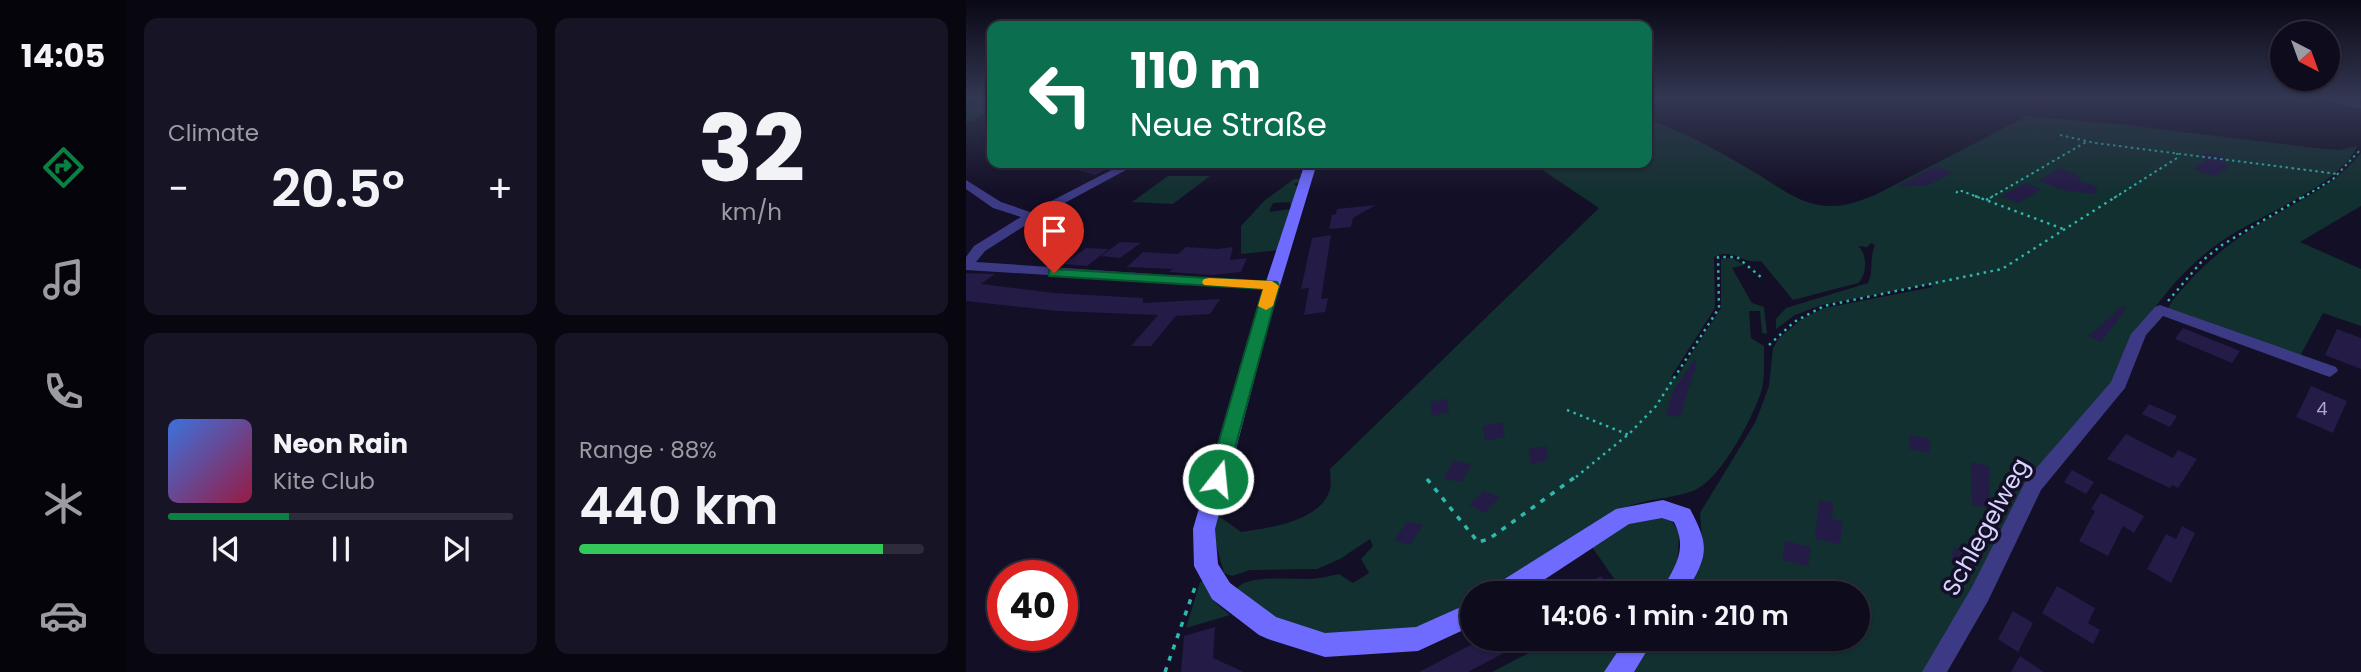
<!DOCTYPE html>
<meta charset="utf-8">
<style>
:root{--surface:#0e0b1c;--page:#171425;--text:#f1f3f6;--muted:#9b9ba3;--line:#2e2b3b;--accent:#0b8043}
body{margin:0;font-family:Poppins,sans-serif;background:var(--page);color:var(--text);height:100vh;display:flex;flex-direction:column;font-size:26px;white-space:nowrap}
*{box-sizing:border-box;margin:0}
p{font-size:23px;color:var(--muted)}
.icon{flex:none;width:38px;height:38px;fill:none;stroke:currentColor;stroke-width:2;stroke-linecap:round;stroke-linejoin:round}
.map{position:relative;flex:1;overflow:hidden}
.details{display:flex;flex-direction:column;gap:18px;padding:18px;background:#08060f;width:840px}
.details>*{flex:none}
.guide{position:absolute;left:21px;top:21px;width:665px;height:147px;border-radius:14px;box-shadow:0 2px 5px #0004,0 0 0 2px var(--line);background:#0b6e4f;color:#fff;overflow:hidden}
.needle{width:46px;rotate:139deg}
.fabs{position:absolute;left:1304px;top:21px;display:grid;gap:14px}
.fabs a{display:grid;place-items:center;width:70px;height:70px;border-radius:50%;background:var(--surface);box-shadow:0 2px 5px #0004,0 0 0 2px var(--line);font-size:35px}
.speed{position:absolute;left:21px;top:560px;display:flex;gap:14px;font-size:35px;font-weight:700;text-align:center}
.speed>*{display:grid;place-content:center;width:91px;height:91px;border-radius:50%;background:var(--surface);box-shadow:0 2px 5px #0004,0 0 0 2px var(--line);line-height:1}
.speed .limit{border:10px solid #d22;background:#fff;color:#111}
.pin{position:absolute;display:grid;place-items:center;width:60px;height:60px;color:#fff;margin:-72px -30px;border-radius:50% 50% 50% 0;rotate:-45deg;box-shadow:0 0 7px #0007}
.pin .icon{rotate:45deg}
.me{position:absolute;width:77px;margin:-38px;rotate:16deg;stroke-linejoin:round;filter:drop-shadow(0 0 5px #0008)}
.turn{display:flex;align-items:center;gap:24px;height:147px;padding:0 28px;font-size:32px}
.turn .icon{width:91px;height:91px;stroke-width:2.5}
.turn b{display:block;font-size:49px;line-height:60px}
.big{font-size:52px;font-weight:600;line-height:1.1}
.details .widget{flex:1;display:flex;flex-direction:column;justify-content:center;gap:10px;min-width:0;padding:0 24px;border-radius:14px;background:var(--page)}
.details .dial{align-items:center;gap:0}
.dial b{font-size:91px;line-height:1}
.song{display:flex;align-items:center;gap:21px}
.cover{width:84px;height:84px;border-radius:10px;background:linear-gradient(135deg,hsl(220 70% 55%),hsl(340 70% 35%))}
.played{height:7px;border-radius:4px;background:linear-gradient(90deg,var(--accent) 35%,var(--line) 35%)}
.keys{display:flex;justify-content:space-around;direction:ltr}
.heat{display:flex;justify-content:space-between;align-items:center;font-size:38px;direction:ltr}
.charge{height:10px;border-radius:5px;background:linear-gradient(90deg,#34c759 88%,var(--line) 0)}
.details .tiles{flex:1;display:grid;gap:18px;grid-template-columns:repeat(2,1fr)}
.trip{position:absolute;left:494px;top:581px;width:410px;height:70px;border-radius:35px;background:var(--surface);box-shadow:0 2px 5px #0004,0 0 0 2px var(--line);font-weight:600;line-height:70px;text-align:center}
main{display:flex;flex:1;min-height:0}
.dock{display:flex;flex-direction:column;width:126px;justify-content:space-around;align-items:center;background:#06040b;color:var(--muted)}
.dock .icon{width:49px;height:49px}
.dock .on{color:var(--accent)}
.dock b{font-size:32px;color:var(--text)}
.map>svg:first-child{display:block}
.green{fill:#12302f}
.building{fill:#241b47}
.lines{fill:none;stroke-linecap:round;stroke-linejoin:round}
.path-far2{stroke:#2fb8b0;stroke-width:2;stroke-dasharray:2.5 3.5;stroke-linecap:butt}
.path-far1{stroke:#2fb8b0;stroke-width:2.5;stroke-dasharray:2.5 4.5;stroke-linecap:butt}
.path{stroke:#2fb8b0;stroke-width:3.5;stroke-dasharray:5 7;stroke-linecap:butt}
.lane{stroke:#3d3a85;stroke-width:5}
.street{fill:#3d3a85;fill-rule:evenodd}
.secondary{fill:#6f6bff;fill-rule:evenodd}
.route{fill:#0b8043;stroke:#07532c;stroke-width:2}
.slow{fill:#f59e0b}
.labels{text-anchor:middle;stroke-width:7;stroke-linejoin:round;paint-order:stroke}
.number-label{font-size:18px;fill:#aca6d1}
.near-street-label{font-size:24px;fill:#d9d4ff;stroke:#130f26}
</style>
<main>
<nav class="dock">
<b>14:05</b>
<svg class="icon on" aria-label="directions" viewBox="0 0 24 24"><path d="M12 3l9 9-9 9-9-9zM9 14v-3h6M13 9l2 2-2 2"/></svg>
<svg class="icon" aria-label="music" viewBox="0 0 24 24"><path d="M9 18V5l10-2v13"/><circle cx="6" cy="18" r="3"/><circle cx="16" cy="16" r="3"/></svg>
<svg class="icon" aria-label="phone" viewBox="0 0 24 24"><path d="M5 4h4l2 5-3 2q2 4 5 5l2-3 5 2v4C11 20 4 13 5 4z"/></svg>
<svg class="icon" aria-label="climate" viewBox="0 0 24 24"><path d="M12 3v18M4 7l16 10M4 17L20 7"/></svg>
<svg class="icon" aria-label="car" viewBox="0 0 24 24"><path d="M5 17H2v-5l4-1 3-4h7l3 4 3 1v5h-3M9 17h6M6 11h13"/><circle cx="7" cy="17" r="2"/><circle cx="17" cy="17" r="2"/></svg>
</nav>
<section class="details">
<div class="tiles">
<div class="widget"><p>Climate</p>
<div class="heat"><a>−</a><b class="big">20.5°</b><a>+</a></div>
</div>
<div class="widget dial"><b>32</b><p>km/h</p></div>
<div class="widget">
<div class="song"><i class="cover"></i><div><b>Neon Rain</b><p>Kite Club</p></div></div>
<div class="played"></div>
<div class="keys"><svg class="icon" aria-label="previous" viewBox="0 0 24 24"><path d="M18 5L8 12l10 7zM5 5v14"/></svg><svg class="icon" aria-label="pause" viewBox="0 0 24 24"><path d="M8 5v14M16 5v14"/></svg><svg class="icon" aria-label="next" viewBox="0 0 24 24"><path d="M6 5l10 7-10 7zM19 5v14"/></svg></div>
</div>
<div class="widget"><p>Range · 88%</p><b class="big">440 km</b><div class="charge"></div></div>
</div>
</section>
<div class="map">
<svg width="1395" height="672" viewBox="0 0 1395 672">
<rect width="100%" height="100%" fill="#130f26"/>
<path class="green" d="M0 99H26V109L6 121H0Z
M1061 116 1160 125 1349 148 1373 150 1391 146C1374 187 1289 216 1253 243 1208 275 1174 323 1152 373L1012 584 958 672H665L687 639H891V593H718L728 578 737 551 734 513 790 421 803 386 807 348 813 338 836 319 858 308 967 287 964 284 856 305 829 315 810 329V319L820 308 902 283C908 271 903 257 909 245L905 243 901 247 892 246C902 254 901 276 892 283L827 300 795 261C778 265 767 247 748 257L749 308 705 377 710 378 755 308V259L766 258 778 265 766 268 786 303 798 307 801 334 796 333 794 311H783L785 338 798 346C798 359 799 376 796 389 788 416 755 479 729 490 704 500 676 498 652 511 606 534 563 566 520 593H506L504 603 453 627 389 641 319 623 279 600 271 588C284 574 326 580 346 579 355 578 364 576 373 574L387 583 403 573 395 559 407 546 404 539 374 559 351 569 284 570 266 576 258 573 249 541V513L275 532C302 528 352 522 363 492 366 486 364 476 364 469L633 208 566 163H681V120C719 131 754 152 788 172 811 185 833 205 861 206 878 207 894 201 909 195Z
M1395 153V206L1334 242 1395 269V326L1357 313 1333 358 1202 309C1207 297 1217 289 1225 279 1245 258 1268 240 1293 224 1330 202 1367 187 1395 153Z
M202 176H244L207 204 166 202Z
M328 179H336L335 182 327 184 333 187 328 204 324 205V202L307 203 303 212 326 209 313 250 275 254V226L299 200Z
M696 517 706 522 713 532 711 571 696 593H658L626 547 662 523Z
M238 581 251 604 264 615 220 628 234 582Z
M589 639H665L643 672H526Z"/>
<path class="building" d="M1237 153 1256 156 1262 168 1249 176 1227 169 1240 160Z
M99 163H154L129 175 98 166Z
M970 166 986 173 962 185 931 187Z
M1094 168 1116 177 1111 180 1131 187 1130 194 1097 190 1073 181Z
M1060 183 1075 189 1052 203 1035 196Z
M410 205 387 218 385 227 363 229 366 215 370 214 371 209Z
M365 235 355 299 362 298 359 312 338 315 343 288 335 289 346 238Z
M154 242 175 243 154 258 135 256Z
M220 247 252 249 267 247 264 260 281 258 275 272 248 275 203 272 207 269 161 267 177 252 212 254Z
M120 248 143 249 121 266 98 264Z
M0 273 29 274 15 284 88 293 177 298V303L254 299 244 314 210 316 185 346H165L192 315 92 311 0 301Z
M1157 306 1160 309 1135 342 1122 336Z
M1217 328 1274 351 1266 363 1209 339Z
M1371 329 1395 338V369L1359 355Z
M728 360 731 362 714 417 700 415 707 391Z
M1345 386 1381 401 1367 433 1330 417Z
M481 399 483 412 466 416 464 402Z
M1183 404 1211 416 1204 427 1176 414Z
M536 422 539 437 519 441 517 426Z
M1160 434 1207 458 1212 450 1231 459 1212 488 1206 485 1204 488 1141 459Z
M944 435 964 439 963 453 943 449Z
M580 446 582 460 565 464 562 449Z
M487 461 505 464 496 482 478 479Z
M1005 462 1023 466 1024 497 1044 506 1041 512 1006 505Z
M1106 470 1128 482 1120 494 1098 482Z
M517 491 533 497 519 513 503 505Z
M1135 493 1178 516 1168 533 1157 526 1142 556 1113 541 1129 511 1125 509Z
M853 500 867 503 866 519 876 521 874 544 849 539Z
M442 521 457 525 444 545 428 540Z
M1216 526 1229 533 1205 583 1181 569 1200 534 1210 539Z
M819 541 845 547 842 566 816 560Z
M988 547 1006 553 1004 569 985 563Z
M635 576 648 593H602Z
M1091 586 1129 608 1122 623 1134 630 1127 644 1076 613Z
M1047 611 1067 623 1052 652 1032 639Z
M249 627 247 658 278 672H215L218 636Z
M516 639H564L502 672H453Z
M1054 656 1078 672H1045Z"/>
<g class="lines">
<path class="path-far2" d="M1094 135 1129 143 1372 174
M990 193 993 190 1014 198
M1024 198 1120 142
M1148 198 1211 158V153
M1336 198 1367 179 1395 149"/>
<path class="path-far1" d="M1009 196 1100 230
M1020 200 1027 196
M1202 301 1237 260 1256 245 1338 196
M803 345 828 322 858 306 1036 269 1151 196
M601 410 663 435
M610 477 664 433 690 406 753 308 752 257H771L796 278"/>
<path class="path" d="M461 479 512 542 523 539 612 475
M199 672 229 587"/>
<path class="lane" d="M1365 99 1395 106"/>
<path class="street" d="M159 163H173L69 219 19 251 10 262 306 282 311 283 313 286 311 289 0 270V257L8 246 55 217 27 208 0 189V180L35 202 64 212Z
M1194 305 1370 367 1372 371 1364 377 1358 375 1197 316 1180 335 1159 388 1075 490 1022 601 981 672H956L1006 587 1060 480 1145 382 1165 334 1189 307Z"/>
<path class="secondary" d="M339 163H351L306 312 249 529 252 564 264 583 310 617 359 633 450 627 506 602V626L452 651 359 657 302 639 293 635 246 599 228 566 227 529 290 312Z
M697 500 724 509C745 548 741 556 720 593H695C707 567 723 552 708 522L696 518 663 524 558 593H526L529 585 650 509Z
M660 639H688L668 672H638Z"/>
</g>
<linearGradient id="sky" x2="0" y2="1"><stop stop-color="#0a0815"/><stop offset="0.51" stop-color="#333752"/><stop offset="1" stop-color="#333752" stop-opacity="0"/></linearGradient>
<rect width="1395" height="193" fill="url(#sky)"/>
<path class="route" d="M88 269 311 282 313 286 259 485 252 487 245 485 242 479 297 289 83 276V270Z"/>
<path class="slow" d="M243 278 306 281 313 286 307 306 300 310 292 306 297 289 238 285 236 282 238 279Z"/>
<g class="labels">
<g class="number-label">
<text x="1356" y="415">4</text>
</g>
<g class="near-street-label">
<text transform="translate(1020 527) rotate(-61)" y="8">Schlegelweg</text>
</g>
</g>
</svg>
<div class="fabs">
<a><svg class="needle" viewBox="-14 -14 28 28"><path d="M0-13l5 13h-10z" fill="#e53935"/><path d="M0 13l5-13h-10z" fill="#9b9ba3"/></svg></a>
</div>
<div class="speed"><div class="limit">40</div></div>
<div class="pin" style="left:88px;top:273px;background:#d93025"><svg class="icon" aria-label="arrive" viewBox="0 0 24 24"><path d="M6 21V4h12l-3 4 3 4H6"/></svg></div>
<svg class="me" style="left:252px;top:479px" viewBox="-20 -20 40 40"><circle r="17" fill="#0b8043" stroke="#fff" stroke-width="3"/><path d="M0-11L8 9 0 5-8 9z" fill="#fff"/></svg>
<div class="trip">14:06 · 1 min · 210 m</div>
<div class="guide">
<div class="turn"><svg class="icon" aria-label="left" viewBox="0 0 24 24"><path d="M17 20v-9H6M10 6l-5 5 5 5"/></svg><div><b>110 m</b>Neue Straße</div></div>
</div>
</div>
</main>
